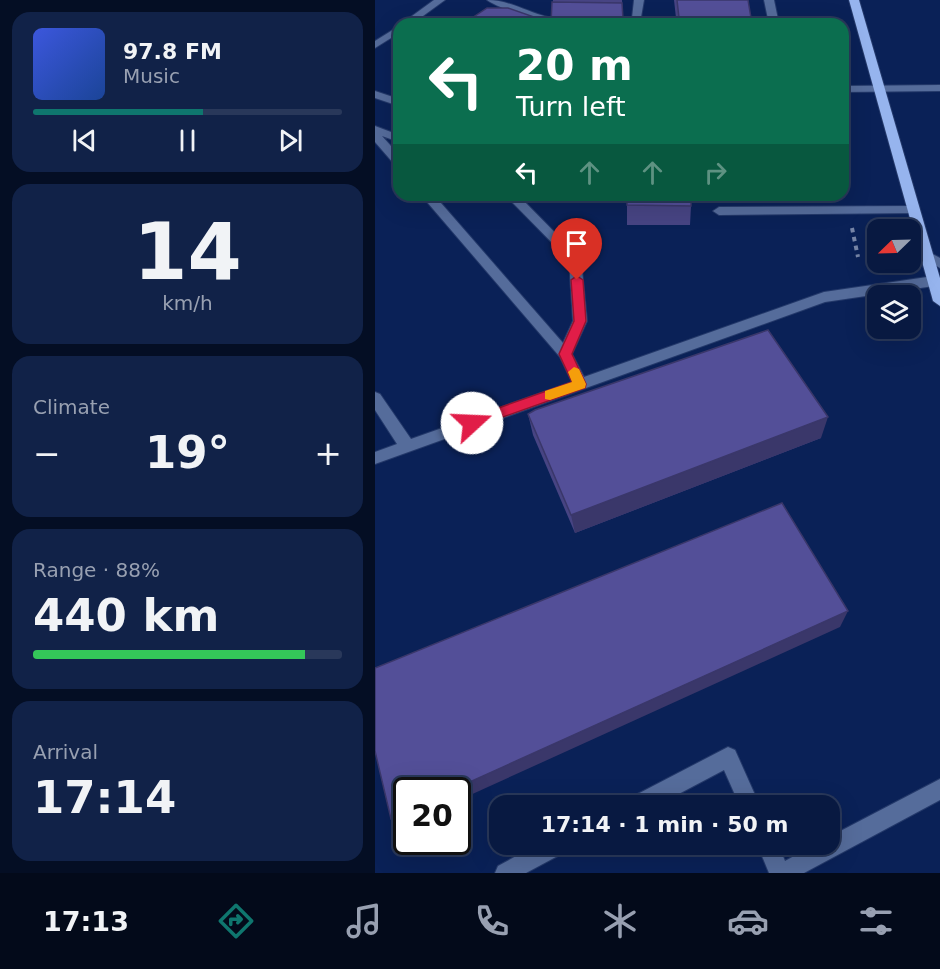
<!DOCTYPE html>
<meta charset="utf-8">
<style>
:root{--surface:#081941;--page:#112248;--text:#f1f3f6;--muted:#98a0b1;--line:#29385a;--accent:#0f766e}
body{margin:0;font-family:"DejaVu Sans",sans-serif;background:var(--page);color:var(--text);height:100vh;display:flex;flex-direction:column;font-size:22px;white-space:nowrap}
*{box-sizing:border-box;margin:0}
p{font-size:20px;color:var(--muted)}
.icon{flex:none;width:33px;height:33px;fill:none;stroke:currentColor;stroke-width:2;stroke-linecap:round;stroke-linejoin:round}
.map{position:relative;flex:1;overflow:hidden}
.side{display:flex;flex-direction:column;gap:12px;padding:12px;background:#040e24;width:375px}
.side>*{flex:none}
.guide{position:absolute;left:18px;top:18px;width:456px;height:183px;border-radius:18px;box-shadow:0 6px 24px #0002,0 0 0 2px var(--line);background:#0b6e4f;color:#fff;overflow:hidden}
.needle{width:39px;rotate:247deg}
.tools{position:absolute;left:492px;top:219px;display:grid;gap:12px}
.tools a{display:grid;place-items:center;width:54px;height:54px;border-radius:12px;background:var(--surface);box-shadow:0 6px 24px #0002,0 0 0 2px var(--line);font-size:30px}
.speed{position:absolute;left:18px;top:777px;display:flex;gap:12px;font-size:30px;font-weight:700;text-align:center}
.speed>*{display:grid;place-content:center;width:78px;height:78px;border-radius:50%;background:var(--surface);box-shadow:0 6px 24px #0002,0 0 0 2px var(--line);line-height:1}
.speed .limit{border:3px solid #111;border-radius:9px;background:#fff;color:#111}
.pin{position:absolute;display:grid;place-items:center;width:51px;height:51px;color:#fff;margin:-62px -26px;border-radius:50% 50% 50% 0;rotate:-45deg;box-shadow:0 0 6px #0007}
.pin .icon{rotate:45deg}
.me{position:absolute;width:66px;margin:-33px;rotate:70deg;stroke-linejoin:round;filter:drop-shadow(0 0 4px #0008)}
.turn{display:flex;align-items:center;gap:21px;height:126px;padding:0 24px;font-size:27px}
.turn .icon{width:78px;height:78px;stroke-width:2.5}
.turn b{display:block;font-size:42px;line-height:51px}
.lanes{display:flex;align-items:center;height:57px;padding:0 24px;background:#0003;justify-content:center;gap:30px;direction:ltr}
.lanes .off{opacity:.35}
.big{font-size:45px;font-weight:700;line-height:1.1}
.side .card{flex:1;display:flex;flex-direction:column;justify-content:center;gap:9px;min-width:0;padding:0 21px;border-radius:18px;background:var(--page)}
.side .dial{align-items:center;gap:0}
.dial b{font-size:78px;line-height:1}
.song{display:flex;align-items:center;gap:18px}
.cover{width:72px;height:72px;border-radius:9px;background:linear-gradient(135deg,hsl(230 70% 55%),hsl(220 70% 35%))}
.played{height:6px;border-radius:3px;background:linear-gradient(90deg,var(--accent) 55%,var(--line) 55%)}
.keys{display:flex;justify-content:space-around;direction:ltr}
.heat{display:flex;justify-content:space-between;align-items:center;font-size:33px;direction:ltr}
.charge{height:9px;border-radius:4px;background:linear-gradient(90deg,#34c759 88%,var(--line) 0)}
.trip{position:absolute;left:114px;top:795px;width:351px;height:60px;border-radius:18px;background:var(--surface);box-shadow:0 6px 24px #0002,0 0 0 2px var(--line);font-weight:700;line-height:60px;text-align:center}
.menu{display:flex;height:96px;justify-content:space-around;align-items:center;background:#030a1a;color:var(--muted)}
.menu .icon{width:42px;height:42px}
.menu .active{color:var(--accent)}
.menu b{font-size:27px;color:var(--text)}
main{display:flex;flex:1;min-height:0}
.map>svg:first-child{display:block}
.lines{fill:none;stroke-linecap:round;stroke-linejoin:round}
.minor-casing{stroke:#24396a;stroke-width:2}
.major-casing{stroke:#24396a;stroke-width:2}
.path-far1{stroke:#7786a8;stroke-width:3;stroke-dasharray:3 3;stroke-linecap:butt}
.path{stroke:#7786a8;stroke-width:4;stroke-dasharray:4.5 4.5;stroke-linecap:butt}
.minor{fill:#556c9b;fill-rule:evenodd}
.major{fill:#96b4ee;fill-rule:evenodd}
.wall{fill:#474483}
.shaded-wall{fill:#3a376a}
.building{fill:#534f98;stroke:#3a376a;stroke-width:1.5}
.route{fill:#e11d48;stroke:#92132f;stroke-width:1.5}
.slow{fill:#f59e0b}
</style>
<main>
<section class="side">
<div class="card">
<div class="song"><i class="cover"></i><div><b>97.8 FM</b><p>Music</p></div></div>
<div class="played"></div>
<div class="keys"><svg class="icon" aria-label="previous" viewBox="0 0 24 24"><path d="M18 5L8 12l10 7zM5 5v14"/></svg><svg class="icon" aria-label="pause" viewBox="0 0 24 24"><path d="M8 5v14M16 5v14"/></svg><svg class="icon" aria-label="next" viewBox="0 0 24 24"><path d="M6 5l10 7-10 7zM19 5v14"/></svg></div>
</div>
<div class="card dial"><b>14</b><p>km/h</p></div>
<div class="card"><p>Climate</p>
<div class="heat"><a>−</a><b class="big">19°</b><a>+</a></div>
</div>
<div class="card"><p>Range · 88%</p><b class="big">440 km</b><div class="charge"></div></div>
<div class="card"><p>Arrival</p><b class="big">17:14</b></div>
</section>
<div class="map">
<svg width="565" height="873" viewBox="0 0 565 873">
<rect width="100%" height="100%" fill="#0a2157"/>
<g class="lines">
<defs>
<path id="minor" d="M59 0H70L37 24H26Z
M112 0C134 0 152 12 173 17 182 19 193 16 201 21 186 31 126 10 112 0Z
M259 0H269L265 23H241V19L257 18Z
M389 0H399L404 24H394Z
M24 26V33L0 48V41Z
M565 85V91L468 92V86Z
M0 91 24 99V106L0 98Z
M0 126 24 135V142L7 136 24 155V166L20 165 0 142Z
M46 195H59L188 343 198 321 194 260 130 195H143L206 259 212 321 197 354 209 377 449 292 559 276 564 278 565 282 559 286 450 302 0 464V452L22 444 0 410V392L5 394 36 439 197 382 185 357Z
M539 206 545 210 543 213 344 215 338 211 344 207Z
M552 251 565 258V268L548 258V252Z
M353 747 360 750 385 806H365L349 770 281 806H250L253 799Z
M565 779V800L429 873H394L382 844H403L410 861 441 844H454V837Z
M163 844H195L192 851 151 873H120L123 866Z"/>
<path id="major" d="M474 0H484L565 278V306L558 301Z"/>
</defs>
<use href="#minor" class="minor-casing"/>
<use href="#major" class="major-casing"/>
<path class="path-far1" d="M468 181 470 191"/>
<path class="path" d="M477 228 483 257"/>
<use href="#minor" class="minor"/>
<use href="#major" class="major"/>
</g>
<path class="wall" d="M178 0H247L248 19 301 18 299 0H373L377 24 176 23Z
M252 205 316 206 315 225H252Z
M153 414 446 438 200 533 158 435Z"/>
<path class="shaded-wall" d="M453 417 446 438 200 533 196 515Z
M473 611 465 627 82 801V790H77Z
M32 811V825L29 826 16 819Z"/>
<path class="building" d="M302 0H373L377 24H88L112 8H133L176 23 177 2 247 3 248 19 304 18Z
M252 195H316V206L252 205Z
M393 330 453 417 196 515 153 414 160 410Z
M407 503 473 611 77 790H32V811L16 819 0 751V668Z"/>
<path class="route" d="M202 276 208 280 211 321 197 354 211 384 210 388 97 428 92 427V419L197 382 184 354 199 321 196 280Z"/>
<path class="slow" d="M199 367 204 369 211 384 210 388 175 400 170 399V391L197 382 193 372Z"/>
</svg>
<div class="tools">
<a><svg class="needle" viewBox="-14 -14 28 28"><path d="M0-13l5 13h-10z" fill="#e53935"/><path d="M0 13l5-13h-10z" fill="#98a0b1"/></svg></a>
<a><svg class="icon" aria-label="layers" viewBox="0 0 24 24"><path d="M12 4l9 5-9 5-9-5zM3 14l9 5 9-5"/></svg></a>
</div>
<div class="speed"><div class="limit">20</div></div>
<div class="pin" style="left:202px;top:280px;background:#d93025"><svg class="icon" aria-label="arrive" viewBox="0 0 24 24"><path d="M6 21V4h12l-3 4 3 4H6"/></svg></div>
<svg class="me" style="left:97px;top:423px" viewBox="-20 -20 40 40"><circle r="19" fill="#fff"/><path d="M0-13L10 11 0 6-10 11z" fill="#e11d48"/></svg>
<div class="trip">17:14 · 1 min · 50 m</div>
<div class="guide">
<div class="turn"><svg class="icon" aria-label="left" viewBox="0 0 24 24"><path d="M17 20v-9H6M10 6l-5 5 5 5"/></svg><div><b>20 m</b>Turn left</div></div>
<div class="lanes"><svg class="icon" aria-label="left" viewBox="0 0 24 24"><path d="M17 20v-9H6M10 6l-5 5 5 5"/></svg><svg class="icon off" aria-label="ahead" viewBox="0 0 24 24"><path d="M12 20V5M6 11l6-6 6 6"/></svg><svg class="icon off" aria-label="ahead" viewBox="0 0 24 24"><path d="M12 20V5M6 11l6-6 6 6"/></svg><svg class="icon off" aria-label="right" viewBox="0 0 24 24"><path d="M7 20v-9h11M14 6l5 5-5 5"/></svg></div>
</div>
</div>
</main>
<nav class="menu">
<b>17:13</b>
<svg class="icon active" aria-label="directions" viewBox="0 0 24 24"><path d="M12 3l9 9-9 9-9-9zM9 14v-3h6M13 9l2 2-2 2"/></svg>
<svg class="icon" aria-label="music" viewBox="0 0 24 24"><path d="M9 18V5l10-2v13"/><circle cx="6" cy="18" r="3"/><circle cx="16" cy="16" r="3"/></svg>
<svg class="icon" aria-label="phone" viewBox="0 0 24 24"><path d="M5 4h4l2 5-3 2q2 4 5 5l2-3 5 2v4C11 20 4 13 5 4z"/></svg>
<svg class="icon" aria-label="climate" viewBox="0 0 24 24"><path d="M12 3v18M4 7l16 10M4 17L20 7"/></svg>
<svg class="icon" aria-label="car" viewBox="0 0 24 24"><path d="M5 17H2v-5l4-1 3-4h7l3 4 3 1v5h-3M9 17h6M6 11h13"/><circle cx="7" cy="17" r="2"/><circle cx="17" cy="17" r="2"/></svg>
<svg class="icon" aria-label="filters" viewBox="0 0 24 24"><path d="M4 7h16M4 17h16"/><circle cx="9" cy="7" r="2"/><circle cx="15" cy="17" r="2"/></svg>
</nav>
